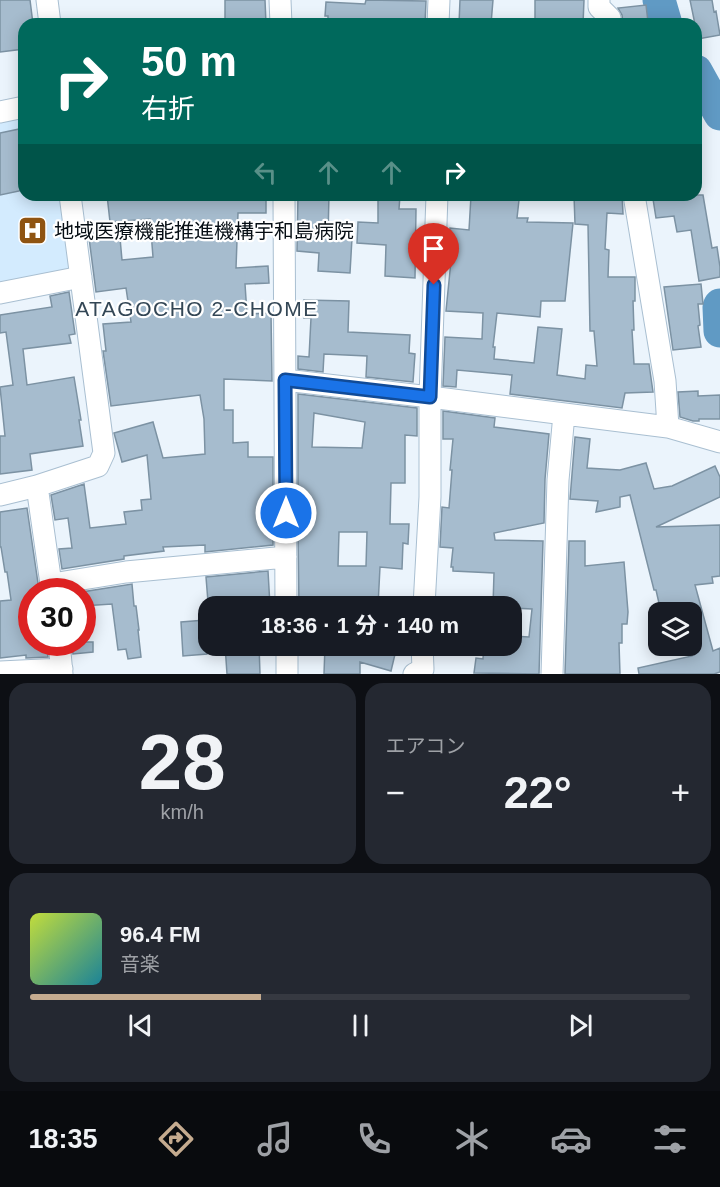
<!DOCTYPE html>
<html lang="ja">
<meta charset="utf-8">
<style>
:root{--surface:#171b24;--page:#242831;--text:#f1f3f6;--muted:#9ea1a6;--line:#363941;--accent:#c5ab8f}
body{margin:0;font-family:Arial,"Noto Sans JP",sans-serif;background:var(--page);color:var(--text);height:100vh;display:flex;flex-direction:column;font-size:22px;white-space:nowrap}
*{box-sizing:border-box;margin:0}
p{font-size:20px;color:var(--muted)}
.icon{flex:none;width:33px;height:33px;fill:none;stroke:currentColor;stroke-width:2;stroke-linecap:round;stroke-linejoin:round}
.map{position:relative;height:674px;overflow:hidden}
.drawer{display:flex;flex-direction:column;gap:9px;padding:9px;background:#0d0f14;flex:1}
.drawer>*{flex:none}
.hud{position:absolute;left:18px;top:18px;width:684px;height:183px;border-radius:18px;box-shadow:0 3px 15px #0003;background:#00695c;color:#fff;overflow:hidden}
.tools{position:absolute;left:648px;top:602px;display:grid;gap:12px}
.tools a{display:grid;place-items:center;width:54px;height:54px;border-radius:12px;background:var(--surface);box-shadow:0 3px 15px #0003;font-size:30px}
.speed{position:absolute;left:18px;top:578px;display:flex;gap:12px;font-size:30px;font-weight:700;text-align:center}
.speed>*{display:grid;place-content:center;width:78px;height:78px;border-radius:50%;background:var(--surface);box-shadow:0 3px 15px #0003;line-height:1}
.speed .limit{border:9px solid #d22;background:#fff;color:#111}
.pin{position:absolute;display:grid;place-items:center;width:51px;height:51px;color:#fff;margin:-62px -26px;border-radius:50% 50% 50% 0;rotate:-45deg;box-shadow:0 0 6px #0007}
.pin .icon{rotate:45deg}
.me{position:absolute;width:66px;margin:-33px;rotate:0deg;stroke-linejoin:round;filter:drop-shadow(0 0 4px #0008)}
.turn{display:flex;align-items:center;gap:21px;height:126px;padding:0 24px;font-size:27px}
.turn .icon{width:78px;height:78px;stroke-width:2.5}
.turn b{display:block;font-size:42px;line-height:51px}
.lanes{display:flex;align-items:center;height:57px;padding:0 24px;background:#0003;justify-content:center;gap:30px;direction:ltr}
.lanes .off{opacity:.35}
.big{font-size:45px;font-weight:700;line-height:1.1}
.drawer .card{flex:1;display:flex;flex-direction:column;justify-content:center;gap:9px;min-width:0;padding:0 21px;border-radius:18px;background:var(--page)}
.drawer .dial{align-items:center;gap:0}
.dial b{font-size:78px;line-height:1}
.song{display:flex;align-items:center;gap:18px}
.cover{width:72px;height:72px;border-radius:9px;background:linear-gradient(135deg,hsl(70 70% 55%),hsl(190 70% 35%))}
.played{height:6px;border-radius:3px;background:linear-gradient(90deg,var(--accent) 35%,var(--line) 35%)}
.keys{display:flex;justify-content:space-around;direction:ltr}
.heat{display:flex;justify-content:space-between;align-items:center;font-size:33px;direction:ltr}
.drawer .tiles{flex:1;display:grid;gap:9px;grid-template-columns:1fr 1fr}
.card:last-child{grid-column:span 2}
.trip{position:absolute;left:198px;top:596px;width:324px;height:60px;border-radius:18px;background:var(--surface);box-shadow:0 3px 15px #0003;font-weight:700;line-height:60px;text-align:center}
.menu{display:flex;height:96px;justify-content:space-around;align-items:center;background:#090b0e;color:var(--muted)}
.menu .icon{width:42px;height:42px}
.menu .current{color:var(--accent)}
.menu b{font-size:27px;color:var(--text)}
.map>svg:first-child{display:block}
.built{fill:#d3ebfe}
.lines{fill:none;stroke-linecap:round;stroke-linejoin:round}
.river{stroke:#609ac4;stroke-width:33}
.building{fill:#a6bcce;stroke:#7c92a3;stroke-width:1.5;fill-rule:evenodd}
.minor-casing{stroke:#a9bfd1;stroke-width:23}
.minor{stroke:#fff;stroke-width:21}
.route-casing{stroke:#114b97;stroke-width:15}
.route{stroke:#1a73e8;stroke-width:10}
.labels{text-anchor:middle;stroke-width:4.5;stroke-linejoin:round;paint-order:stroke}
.poi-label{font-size:20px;fill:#060e14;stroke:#fff;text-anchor:start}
.neighbourhood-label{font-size:21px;letter-spacing:1.5px;fill:#334655;stroke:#fff}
</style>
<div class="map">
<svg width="720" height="674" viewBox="0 0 720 674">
<rect width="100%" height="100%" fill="#ebf4fc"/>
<path class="built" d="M24 117V195H60L72 267 68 274 0 287V122Z"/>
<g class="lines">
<path class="river" d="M659 0 666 24
M696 71 720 114
M720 305 719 307 720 331"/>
</g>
<path class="building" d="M0 0H30L33 24H24V49L0 52Z
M225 0H265L266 24H225Z
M366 0 426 1 425 24 354 22 353 24H328V16H325L326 2 365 4Z
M460 0H493L491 24H459Z
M535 0H584L583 24H535Z
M690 0H712L714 12 716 11 720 35 698 39Z
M646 5 648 22 623 24 622 15 618 8Z
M24 128V190L0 195V133Z
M107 195H127V200L164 196H266V213H238L236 268 268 266 269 283 245 284 247 314 271 313 272 381 224 379V410H233V443L248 442V457H273V545L205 552V545L163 547 164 551 124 556V559L62 569 59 549 72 548 68 518 55 520 51 495 84 484 90 528 126 524 124 512 142 510 141 500 151 499 147 455 122 462 114 433 153 422 163 458 205 454 204 419 200 395 111 406 103 351H106L103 324 131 322 126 288 96 292 88 230 119 227 122 260 153 257 150 219 110 222Z
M298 195H329L328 236 352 238 350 273 318 271 319 253 297 251Z
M378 195H400L399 209H416L415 278 385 276 386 245 357 243 358 222 378 223Z
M574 195H622L623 214 607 213 605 249 609 250 608 277H635V301H633L634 330H632L634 364H649L653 392 625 393 622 408 510 394 512 375 457 370 456 387 443 386 445 337 482 339 483 313 446 311 451 261H447L450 228 469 230 471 196 519 200 517 218H528L527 222 573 223 565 301H541L540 317 497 313 493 347H495L494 359 534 363 538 327 562 329 557 375 585 379 586 365 597 366 594 331H590L588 225 575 224Z
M679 195H703L712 248 717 247 720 267V277L699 281 691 230 677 232 674 216 656 218 653 199Z
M701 284 703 304H698L700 325 698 326 701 347 673 350 664 287Z
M69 292 75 334 69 335 71 343 23 349 27 385 74 377 81 420H79L83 446 30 454 32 470 0 474V436H5L0 387 13 385 6 332 0 333V315L52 307 50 296Z
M304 300 349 301 348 332 410 335 409 353 415 354 413 382 366 377 367 356 324 354 323 372 298 369V356L309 357 311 318H304Z
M698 391V396L720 395V419H699V421H693L680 417 678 392Z
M298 394 417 408V436L405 435V483H391L390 524H409L408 544 403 543 402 569 380 567 378 606H299L298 534H303V497H298ZM314 413 365 422 362 448 312 447ZM339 532H367L366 566H338Z
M443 411 495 418 494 427 549 434 545 479 544 523 494 533 495 540 543 541 539 674 474 673 476 658 483 659 484 645H512L513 636 529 637 532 609 512 608V606H493L494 573 453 571V567H451L453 548 440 547 442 507 449 508 452 470H450L453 439H443Z
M575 437 590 439 587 468 620 470 646 463 654 489 672 486 715 466 720 477V497L656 527 720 525V576L712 577 713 583 695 585 713 651 720 648V672L714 674H639L638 668 692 656V612H661L656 590H654L630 495 620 497V507L596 512 598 501 570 499Z
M27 508 39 590 30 591 32 605V642H46L48 657 26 658V655L0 658V601L11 600 7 572H5L1 547H0V512Z
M569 541H585V566L624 562 628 612 627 624H622V643H619L620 674H565Z
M268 571 270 606H237L236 601 208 602 206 577Z
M132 584 134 606H136L139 630H138L141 657 128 659 126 649 118 650 112 604 82 606V592Z
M205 620 207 654 183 656 181 622Z
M72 642H93V652L73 654Z
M225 645H259L260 674H227Z
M366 645H377L396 650 391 671 360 662V674H324L325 646 365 647Z"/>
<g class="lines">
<defs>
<path id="minor" d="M47 0 50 24
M280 0 281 24
M599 0V7L610 18 611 24
M438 24 439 0
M0 112 24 107
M284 195 286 606
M634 195 665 381 668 427
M0 293 81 277
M285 380 430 397 668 427 720 442
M37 486 52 591
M0 495 37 486 98 466 104 453 70 195
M52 584 126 572 286 557
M424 606 430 497V397L437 195
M59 642 62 674
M287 645V674
M0 672 62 669
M414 674 423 669 422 645
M552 674 558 480 564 414"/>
</defs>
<use href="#minor" class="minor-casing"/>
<use href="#minor" class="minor"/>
</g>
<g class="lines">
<defs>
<path id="route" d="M286 513 285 380 430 397 434 285"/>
</defs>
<use href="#route" class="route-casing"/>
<use href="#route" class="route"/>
</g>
<defs>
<symbol id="hospital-square" viewBox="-11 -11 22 22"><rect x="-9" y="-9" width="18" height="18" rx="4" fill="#8f5412" stroke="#fff"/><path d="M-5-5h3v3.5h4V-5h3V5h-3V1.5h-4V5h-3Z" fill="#fff"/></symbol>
</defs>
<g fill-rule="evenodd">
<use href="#hospital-square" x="16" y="214" width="33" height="33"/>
</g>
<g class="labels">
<g class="poi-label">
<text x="54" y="238">地域医療機能推進機構宇和島病院</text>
</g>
<g class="neighbourhood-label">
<text x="197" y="316">ATAGOCHO 2-CHOME</text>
</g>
</g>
</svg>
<div class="tools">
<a><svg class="icon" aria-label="layers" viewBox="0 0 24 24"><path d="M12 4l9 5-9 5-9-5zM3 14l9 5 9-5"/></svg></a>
</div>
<div class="speed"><div class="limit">30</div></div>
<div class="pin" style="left:434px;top:285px;background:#d93025"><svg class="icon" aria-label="arrive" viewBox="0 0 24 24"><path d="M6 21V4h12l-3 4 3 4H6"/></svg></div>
<svg class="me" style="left:286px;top:513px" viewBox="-20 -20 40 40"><circle r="17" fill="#1a73e8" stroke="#fff" stroke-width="3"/><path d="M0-11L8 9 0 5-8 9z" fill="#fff"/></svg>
<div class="trip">18:36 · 1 分 · 140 m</div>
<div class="hud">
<div class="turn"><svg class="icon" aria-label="right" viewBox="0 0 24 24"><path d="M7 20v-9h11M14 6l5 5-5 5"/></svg><div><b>50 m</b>右折</div></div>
<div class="lanes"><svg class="icon off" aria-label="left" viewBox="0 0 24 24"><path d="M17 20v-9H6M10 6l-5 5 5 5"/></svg><svg class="icon off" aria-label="ahead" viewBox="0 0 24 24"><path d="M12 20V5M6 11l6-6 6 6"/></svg><svg class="icon off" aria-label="ahead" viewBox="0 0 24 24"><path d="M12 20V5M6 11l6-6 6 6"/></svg><svg class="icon" aria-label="right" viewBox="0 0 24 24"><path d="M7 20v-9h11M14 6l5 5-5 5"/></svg></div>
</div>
</div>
<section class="drawer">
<div class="tiles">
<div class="card dial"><b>28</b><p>km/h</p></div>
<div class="card"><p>エアコン</p>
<div class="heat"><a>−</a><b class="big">22°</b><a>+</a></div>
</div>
<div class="card">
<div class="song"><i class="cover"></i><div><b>96.4 FM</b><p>音楽</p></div></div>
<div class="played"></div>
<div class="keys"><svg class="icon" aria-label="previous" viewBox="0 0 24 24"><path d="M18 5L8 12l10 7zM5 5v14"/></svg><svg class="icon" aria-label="pause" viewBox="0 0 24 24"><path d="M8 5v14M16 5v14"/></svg><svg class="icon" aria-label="next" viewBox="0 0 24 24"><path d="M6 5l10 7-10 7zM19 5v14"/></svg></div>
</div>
</div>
</section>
<nav class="menu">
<b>18:35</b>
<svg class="icon current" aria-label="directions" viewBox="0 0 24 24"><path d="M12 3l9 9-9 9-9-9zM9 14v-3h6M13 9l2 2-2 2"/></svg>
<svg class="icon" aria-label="music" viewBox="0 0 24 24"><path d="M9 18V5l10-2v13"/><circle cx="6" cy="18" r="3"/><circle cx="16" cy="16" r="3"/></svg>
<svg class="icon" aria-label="phone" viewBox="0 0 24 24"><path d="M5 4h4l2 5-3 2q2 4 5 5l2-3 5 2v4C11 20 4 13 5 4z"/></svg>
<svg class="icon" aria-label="climate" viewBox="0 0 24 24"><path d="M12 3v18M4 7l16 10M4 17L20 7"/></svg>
<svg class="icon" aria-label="car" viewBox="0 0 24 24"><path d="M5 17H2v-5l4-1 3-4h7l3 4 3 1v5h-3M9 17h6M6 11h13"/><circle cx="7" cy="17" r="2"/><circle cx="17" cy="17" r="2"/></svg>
<svg class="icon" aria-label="filters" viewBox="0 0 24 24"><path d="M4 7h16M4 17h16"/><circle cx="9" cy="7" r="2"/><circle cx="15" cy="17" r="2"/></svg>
</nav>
